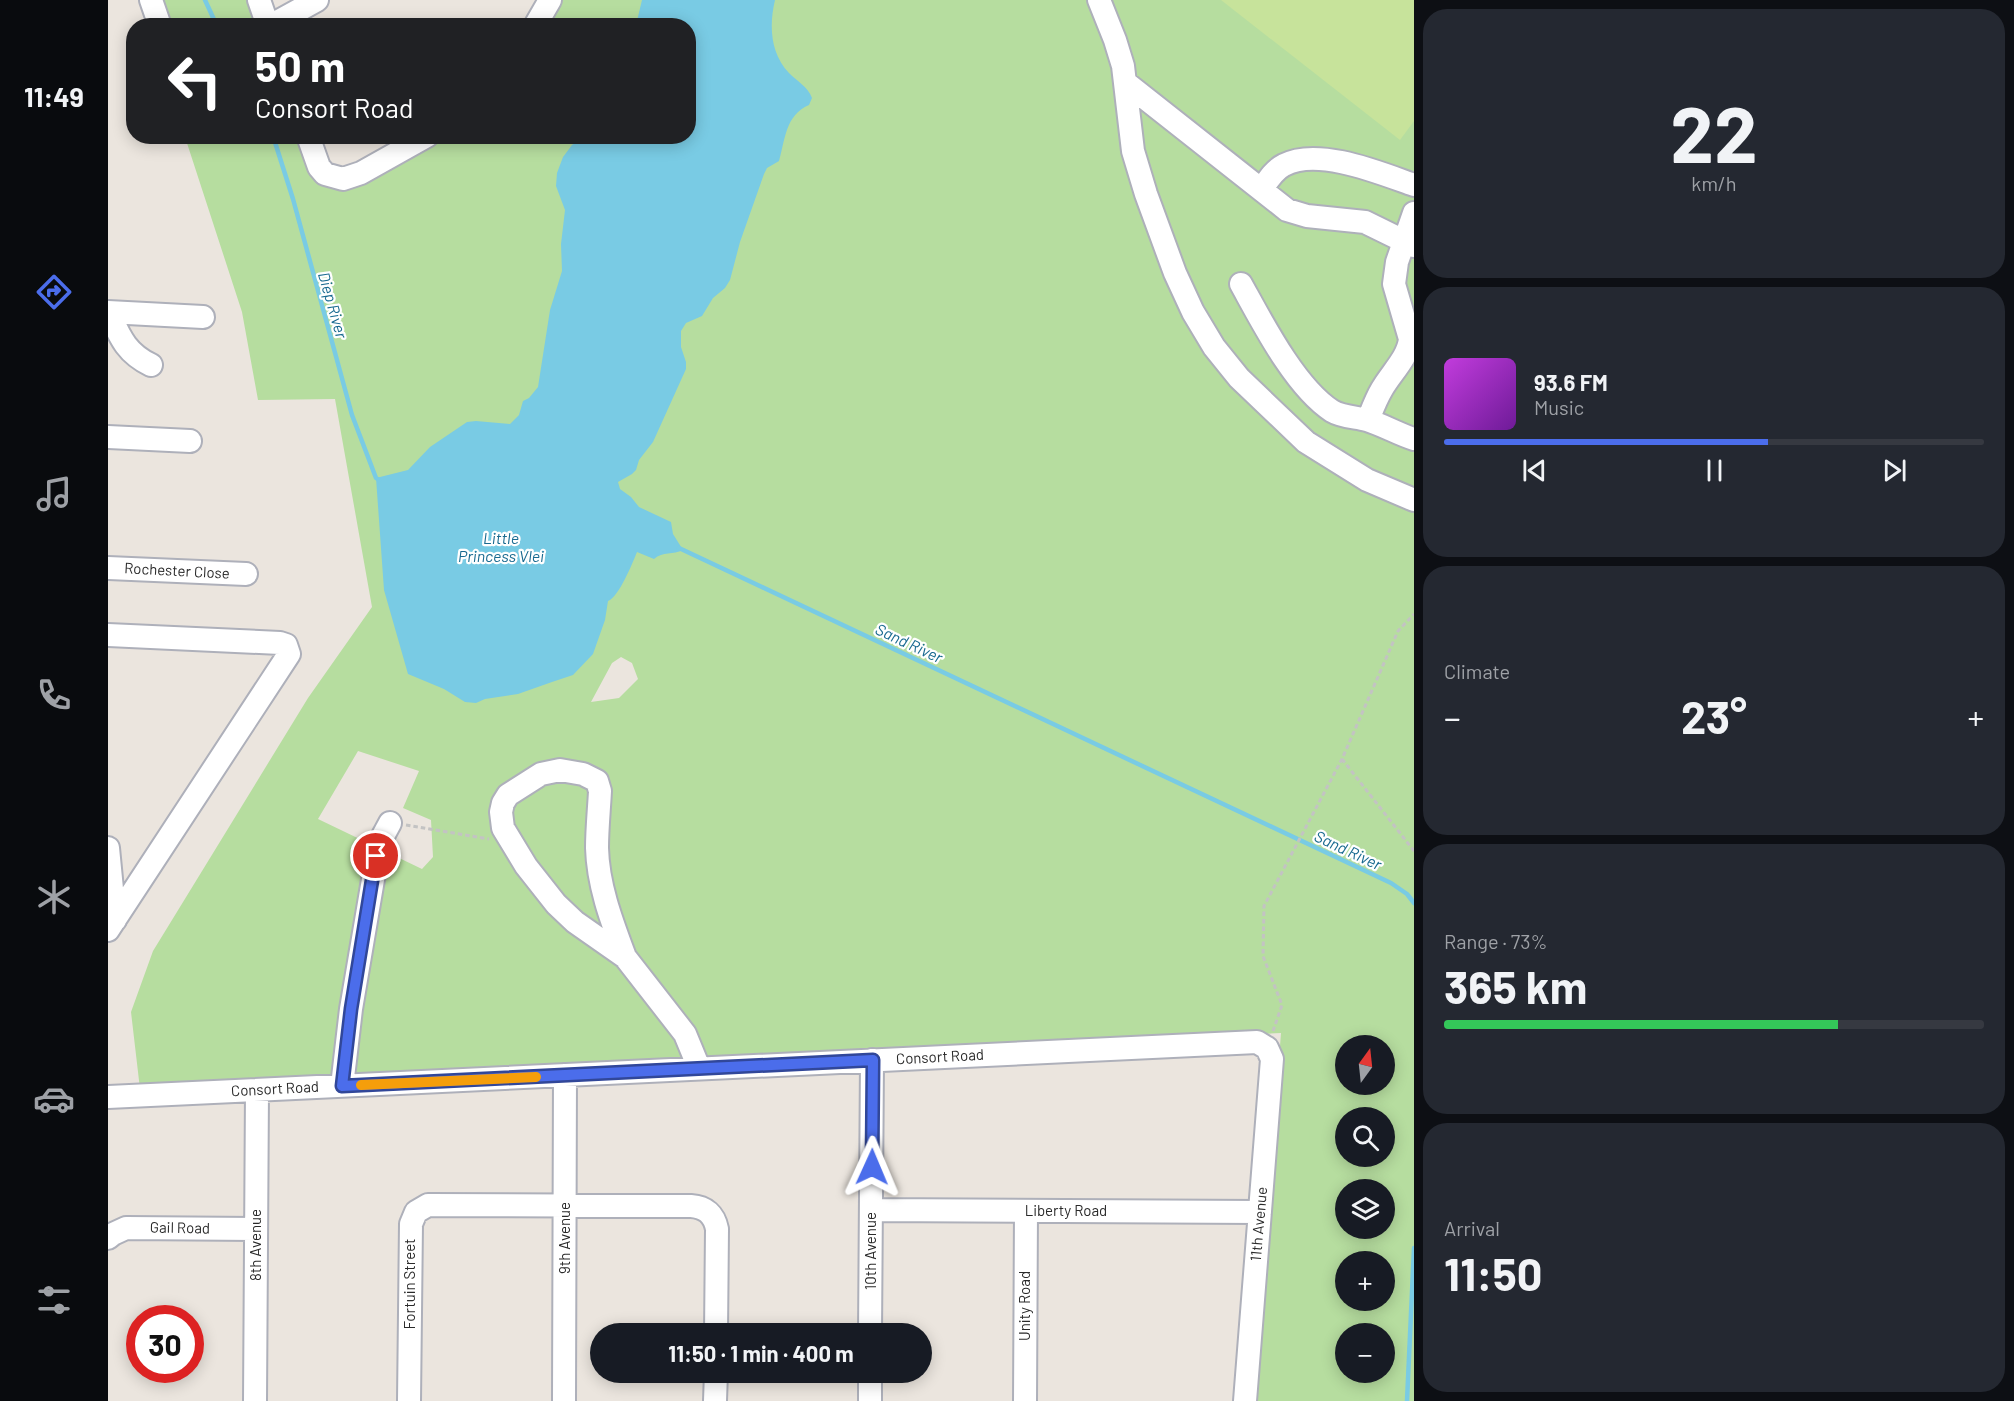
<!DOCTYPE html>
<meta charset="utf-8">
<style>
:root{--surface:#171b24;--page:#242831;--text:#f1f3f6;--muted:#9ea1a6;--line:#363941;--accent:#4b6deb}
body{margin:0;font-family:Barlow,sans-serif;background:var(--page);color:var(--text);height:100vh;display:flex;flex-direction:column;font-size:22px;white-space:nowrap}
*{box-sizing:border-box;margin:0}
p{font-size:20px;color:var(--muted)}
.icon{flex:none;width:33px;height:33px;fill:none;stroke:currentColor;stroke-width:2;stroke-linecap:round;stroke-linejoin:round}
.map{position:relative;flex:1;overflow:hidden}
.details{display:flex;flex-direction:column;gap:9px;padding:9px;background:#0d0f14;width:600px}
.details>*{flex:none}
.guide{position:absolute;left:18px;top:18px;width:570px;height:126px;border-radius:24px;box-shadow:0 3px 15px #0003;background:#202124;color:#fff;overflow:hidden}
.needle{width:39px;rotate:15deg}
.controls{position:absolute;left:1227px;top:1035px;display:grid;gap:12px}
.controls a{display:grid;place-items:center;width:60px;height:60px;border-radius:50%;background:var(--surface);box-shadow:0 3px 15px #0003;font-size:30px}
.speed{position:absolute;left:18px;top:1305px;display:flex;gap:12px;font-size:30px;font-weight:700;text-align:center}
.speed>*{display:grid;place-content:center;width:78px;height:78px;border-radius:50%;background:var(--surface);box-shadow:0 3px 15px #0003;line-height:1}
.speed .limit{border:9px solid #d22;background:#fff;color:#111}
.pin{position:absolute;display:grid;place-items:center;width:51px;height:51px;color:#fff;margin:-26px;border:3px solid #fff;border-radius:50%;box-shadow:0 2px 6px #0007}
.me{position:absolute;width:66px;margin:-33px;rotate:1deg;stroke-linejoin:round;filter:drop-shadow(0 0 4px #0008)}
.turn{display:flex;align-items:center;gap:21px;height:126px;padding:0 30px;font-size:27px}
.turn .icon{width:78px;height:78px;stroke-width:2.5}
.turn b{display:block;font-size:42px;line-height:51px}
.big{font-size:45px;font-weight:700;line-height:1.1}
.details .widget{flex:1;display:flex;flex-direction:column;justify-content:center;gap:9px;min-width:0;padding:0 21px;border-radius:24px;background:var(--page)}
.details .dial{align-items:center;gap:0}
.dial b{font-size:78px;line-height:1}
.song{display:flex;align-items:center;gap:18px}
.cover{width:72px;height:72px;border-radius:9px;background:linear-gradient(135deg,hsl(290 70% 55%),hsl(280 70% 35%))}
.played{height:6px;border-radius:3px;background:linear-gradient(90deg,var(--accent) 60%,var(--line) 60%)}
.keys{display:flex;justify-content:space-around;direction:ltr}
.heat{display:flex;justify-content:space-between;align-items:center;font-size:33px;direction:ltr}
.charge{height:9px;border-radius:4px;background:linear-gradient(90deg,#34c759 73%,var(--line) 0)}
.trip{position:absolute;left:482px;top:1323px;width:342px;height:60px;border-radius:30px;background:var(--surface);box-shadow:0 3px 15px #0003;font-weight:700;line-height:60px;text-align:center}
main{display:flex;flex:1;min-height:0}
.menu{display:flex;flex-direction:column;width:108px;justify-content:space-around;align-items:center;background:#090b0e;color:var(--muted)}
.menu .icon{width:42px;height:42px}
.menu .on{color:var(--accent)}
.menu b{font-size:27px;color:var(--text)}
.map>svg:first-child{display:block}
.green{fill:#b6dd9f;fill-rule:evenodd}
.pitch{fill:#c7e39b}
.water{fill:#79cbe4}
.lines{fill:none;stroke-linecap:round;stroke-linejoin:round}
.stream{stroke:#79cbe4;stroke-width:4.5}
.minor-casing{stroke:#aeb0ba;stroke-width:26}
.path{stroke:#c3c3c3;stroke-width:3;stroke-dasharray:4.5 3;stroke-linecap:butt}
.minor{stroke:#fff;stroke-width:22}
.route-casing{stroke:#314799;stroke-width:15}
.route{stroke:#4b6deb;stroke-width:10}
.slow{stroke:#f59e0b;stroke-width:10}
.labels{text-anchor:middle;stroke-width:4.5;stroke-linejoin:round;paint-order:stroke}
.street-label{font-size:15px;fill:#2a2a2a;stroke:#fff}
.water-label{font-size:16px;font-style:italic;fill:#196a90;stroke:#fff}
</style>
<main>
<nav class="menu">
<b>11:49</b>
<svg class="icon on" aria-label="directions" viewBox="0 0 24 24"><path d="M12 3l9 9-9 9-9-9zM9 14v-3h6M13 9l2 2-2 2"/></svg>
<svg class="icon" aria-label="music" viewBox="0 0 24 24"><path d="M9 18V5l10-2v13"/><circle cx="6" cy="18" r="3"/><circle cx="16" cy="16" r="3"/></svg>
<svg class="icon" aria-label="phone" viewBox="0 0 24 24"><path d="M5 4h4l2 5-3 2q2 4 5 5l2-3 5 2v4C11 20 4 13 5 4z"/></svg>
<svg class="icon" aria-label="climate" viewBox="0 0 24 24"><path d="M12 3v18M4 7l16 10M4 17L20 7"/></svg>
<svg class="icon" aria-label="car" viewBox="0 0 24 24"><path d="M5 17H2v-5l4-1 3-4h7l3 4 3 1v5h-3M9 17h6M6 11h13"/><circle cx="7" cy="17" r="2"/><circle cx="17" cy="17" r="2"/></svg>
<svg class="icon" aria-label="filters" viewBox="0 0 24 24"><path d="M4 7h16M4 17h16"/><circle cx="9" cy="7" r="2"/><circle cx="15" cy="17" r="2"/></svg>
</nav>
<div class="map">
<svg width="1306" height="1401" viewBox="0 0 1306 1401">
<rect width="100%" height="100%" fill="#ebe5de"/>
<path class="green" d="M43 0H143L152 25H52Z
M441 0H1306V1401H1145L1173 1033 32 1089 23 1012 45 951 200 698 264 607 227 399 150 400 134 312 77 137H200L225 177 319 137 580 136V26L427 25ZM513 657 524 663 530 679 511 698 483 702 504 663ZM250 751 311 771 295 808 323 820 325 857 314 869 210 819ZM1238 1046H1276V1084H1238ZM1238 1118H1276V1156H1238ZM1238 1190H1276V1228H1238ZM1238 1262H1276V1300H1238ZM1238 1334H1276V1372H1238Z"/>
<path class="pitch" d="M1113 0H1306V121L1292 140Z"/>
<path class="water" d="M534 0H667C661 25 662 53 681 73 689 81 700 87 704 98L701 105C677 115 677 141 671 161L659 168 656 174 632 242 622 280 617 288 605 298 594 316 578 323 573 331V347L578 362V369L545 442 531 460 528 470 524 474 510 482 512 489 523 497 531 507 563 522 565 534 575 550C565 555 555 551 546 559L529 552C524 564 511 597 500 601L497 620 485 654 465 675 444 682 410 694 377 699 368 703 357 702 336 689 300 674 276 590 268 478 300 470 322 447 359 422 368 421 402 424 411 415 415 401 421 398 430 387 442 310 454 271 453 244 457 210 448 186 449 173 455 157 464 145 475 137 580 136V26L528 25Z"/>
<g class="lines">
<path class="stream" d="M97 0 109 26
M165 136 185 199 244 415 268 478 271 480
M571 548 1283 883 1299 894 1306 903
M1299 1401 1306 1248"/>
<defs>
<path id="minor" d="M43 0 52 26
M151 0 160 26
M991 0 1007 40 1015 66 1025 151 1038 194 1067 273 1085 312 1106 347 1131 378 1198 442 1259 480 1306 500
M162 26 209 0
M427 26 442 0
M1018 83 1179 210 1199 216 1257 222 1306 246
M200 136 211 167 217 174 235 179 253 173 319 136
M1154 189C1160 180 1166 170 1176 165 1210 147 1272 173 1306 185
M1133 284C1154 322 1187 387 1224 411 1234 417 1247 417 1259 420 1275 425 1290 434 1306 439
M0 312 95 317
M1 313C12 337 18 353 43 365
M1260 420C1264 410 1268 399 1274 389 1283 373 1300 358 1302 339L1286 284 1289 262 1306 213
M0 437 82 441
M0 568 138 574
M0 635 172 643 178 645 181 654 0 930
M0 848 7 920
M517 957C504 922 490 886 489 848 489 829 491 810 492 791L489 781 475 774 452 770 433 774 400 795 395 803 393 812 395 828 418 866 448 904 467 922 517 957 577 1034 591 1068
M234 1086 243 1009 269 856 275 836 282 823
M0 1097 1149 1042 1159 1048 1164 1059 1137 1401
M763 1210 1152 1212
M0 1238 5 1234 18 1228 148 1229
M762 1334 764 1060
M147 1401 149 1090
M301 1401 303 1224 308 1212 320 1205 583 1206C597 1207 606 1214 609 1229L608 1334
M456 1401 457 1075
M607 1401 608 1372
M762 1401V1372
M917 1401 918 1211"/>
</defs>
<use href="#minor" class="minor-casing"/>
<path class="path" d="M1234 759 1306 851
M298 825 381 839
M1165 1031 1174 1005 1155 956 1156 906 1234 759 1290 631 1306 614"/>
<use href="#minor" class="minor"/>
</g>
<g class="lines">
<defs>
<path id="route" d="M268 856 243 1009 234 1086 765 1060 764 1167"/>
</defs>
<use href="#route" class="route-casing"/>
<use href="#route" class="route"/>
<path class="slow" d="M253 1085 428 1077"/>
</g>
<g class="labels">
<g class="street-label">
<text transform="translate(69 571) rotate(3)" y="5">Rochester Close</text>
<text transform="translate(832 1057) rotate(-3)" y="5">Consort Road</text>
<text transform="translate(167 1089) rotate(-3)" y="5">Consort Road</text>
<text x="958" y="1216">Liberty Road</text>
<text transform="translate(1151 1224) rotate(-85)" y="5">11th Avenue</text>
<text transform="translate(72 1228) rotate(1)" y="5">Gail Road</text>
<text transform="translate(457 1238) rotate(-90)" y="5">9th Avenue</text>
<text transform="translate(148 1245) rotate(-90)" y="5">8th Avenue</text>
<text transform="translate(763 1251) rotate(-90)" y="5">10th Avenue</text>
<text transform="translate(302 1284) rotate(-90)" y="5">Fortuin Street</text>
<text transform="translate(917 1306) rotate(-90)" y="5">Unity Road</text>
</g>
<g class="water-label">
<text transform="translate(225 305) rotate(74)" y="6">Diep River</text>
<text x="393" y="544">Little<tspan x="393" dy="18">Princess Vlei</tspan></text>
<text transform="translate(801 643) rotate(25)" y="6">Sand River</text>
<text transform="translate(1240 850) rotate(25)" y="6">Sand River</text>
</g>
</g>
</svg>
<div class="controls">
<a><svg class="needle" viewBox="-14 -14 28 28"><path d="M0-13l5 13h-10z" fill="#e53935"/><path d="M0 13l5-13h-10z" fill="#9ea1a6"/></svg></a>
<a><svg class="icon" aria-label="search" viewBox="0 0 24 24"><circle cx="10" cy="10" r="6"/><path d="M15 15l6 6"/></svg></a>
<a><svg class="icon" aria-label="layers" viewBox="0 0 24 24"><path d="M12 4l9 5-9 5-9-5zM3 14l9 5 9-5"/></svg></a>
<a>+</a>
<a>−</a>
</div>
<div class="speed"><div class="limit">30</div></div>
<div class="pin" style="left:268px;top:856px;background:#d93025"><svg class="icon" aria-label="arrive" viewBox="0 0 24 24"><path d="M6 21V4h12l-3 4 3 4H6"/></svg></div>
<svg class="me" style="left:764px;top:1167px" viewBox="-20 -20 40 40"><path d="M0-17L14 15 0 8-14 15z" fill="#4b6deb" stroke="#fff" stroke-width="4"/></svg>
<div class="trip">11:50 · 1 min · 400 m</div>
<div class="guide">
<div class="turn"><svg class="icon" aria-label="left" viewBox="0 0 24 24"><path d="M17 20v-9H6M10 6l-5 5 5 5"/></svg><div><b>50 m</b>Consort Road</div></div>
</div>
</div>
<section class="details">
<div class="widget dial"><b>22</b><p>km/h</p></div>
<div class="widget">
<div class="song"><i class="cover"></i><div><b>93.6 FM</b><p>Music</p></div></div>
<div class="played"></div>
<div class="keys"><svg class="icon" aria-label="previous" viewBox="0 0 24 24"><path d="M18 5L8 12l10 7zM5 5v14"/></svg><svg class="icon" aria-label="pause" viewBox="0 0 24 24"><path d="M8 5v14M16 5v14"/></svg><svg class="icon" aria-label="next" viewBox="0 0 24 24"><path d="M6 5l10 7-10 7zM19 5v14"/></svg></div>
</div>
<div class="widget"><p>Climate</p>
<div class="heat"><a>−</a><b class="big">23°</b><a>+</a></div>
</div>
<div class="widget"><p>Range · 73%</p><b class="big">365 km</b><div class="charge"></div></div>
<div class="widget"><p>Arrival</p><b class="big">11:50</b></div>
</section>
</main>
